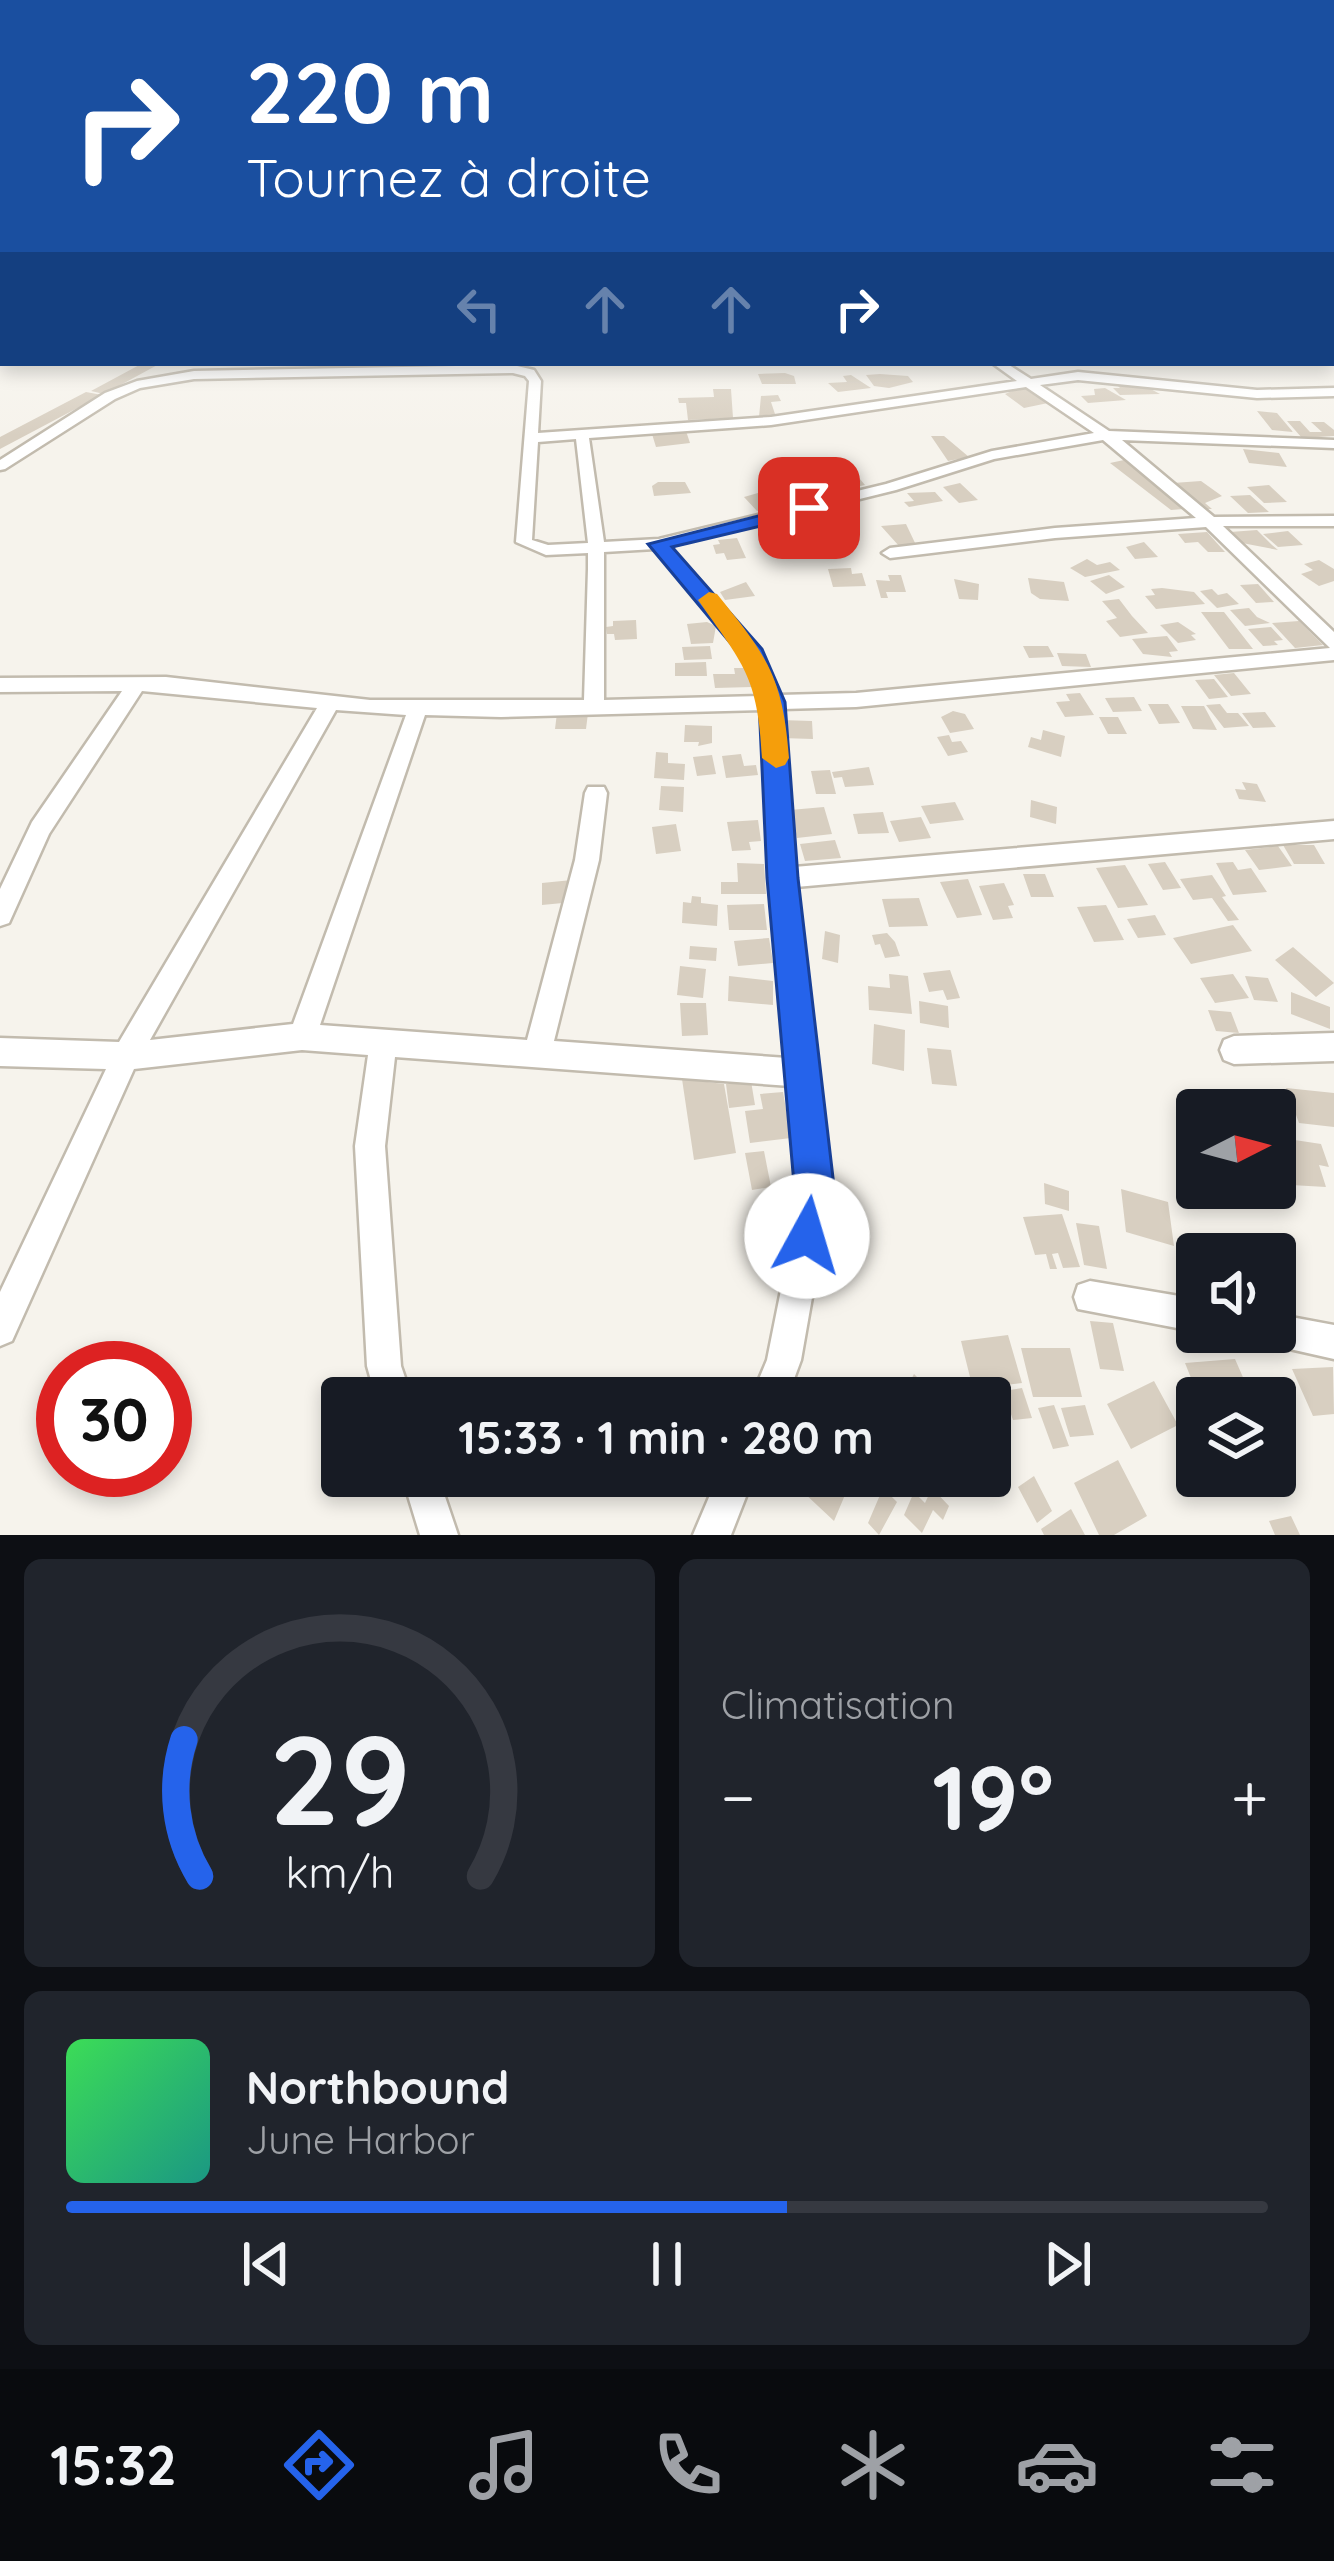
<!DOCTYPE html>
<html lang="fr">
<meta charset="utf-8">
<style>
:root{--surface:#171b24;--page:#20242c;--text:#f1f3f6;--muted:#9ea1a6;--line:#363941;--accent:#2563eb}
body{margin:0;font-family:Quicksand,sans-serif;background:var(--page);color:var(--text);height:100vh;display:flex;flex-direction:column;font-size:45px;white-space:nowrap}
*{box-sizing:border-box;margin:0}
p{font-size:39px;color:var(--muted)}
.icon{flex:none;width:66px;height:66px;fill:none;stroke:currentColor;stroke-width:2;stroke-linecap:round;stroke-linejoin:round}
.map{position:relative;height:1535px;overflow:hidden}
.side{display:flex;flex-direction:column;gap:24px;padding:24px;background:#0d0f14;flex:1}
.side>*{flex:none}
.banner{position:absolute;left:0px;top:0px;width:1335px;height:366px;box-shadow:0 6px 18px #0003;background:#1a4fa0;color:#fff;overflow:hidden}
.needle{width:78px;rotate:84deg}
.buttons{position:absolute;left:1176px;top:1089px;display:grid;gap:24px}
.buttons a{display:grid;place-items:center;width:120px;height:120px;border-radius:12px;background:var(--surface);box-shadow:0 6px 18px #0003;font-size:60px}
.speed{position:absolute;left:36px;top:1341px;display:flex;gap:24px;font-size:60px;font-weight:700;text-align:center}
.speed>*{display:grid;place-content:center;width:156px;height:156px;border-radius:50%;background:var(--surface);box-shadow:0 6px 18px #0003;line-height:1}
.speed .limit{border:18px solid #d22;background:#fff;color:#111}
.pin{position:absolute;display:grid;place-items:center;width:102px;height:102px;color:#fff;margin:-51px;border-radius:24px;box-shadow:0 6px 18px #0006}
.me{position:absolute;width:132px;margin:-66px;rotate:6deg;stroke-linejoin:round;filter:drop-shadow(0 0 9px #0008)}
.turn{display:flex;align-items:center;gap:42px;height:252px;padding:0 48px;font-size:54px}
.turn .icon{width:156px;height:156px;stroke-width:2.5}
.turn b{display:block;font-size:84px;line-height:102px}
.lanes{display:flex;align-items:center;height:114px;padding:0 48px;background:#0003;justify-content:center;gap:60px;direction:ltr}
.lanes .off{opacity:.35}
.big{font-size:90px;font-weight:800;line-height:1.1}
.side .tile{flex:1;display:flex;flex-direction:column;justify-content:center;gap:18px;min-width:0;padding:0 42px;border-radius:18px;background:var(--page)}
.side .dial{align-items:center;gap:0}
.dial svg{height:312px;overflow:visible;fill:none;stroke:var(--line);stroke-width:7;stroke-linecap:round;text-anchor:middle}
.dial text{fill:var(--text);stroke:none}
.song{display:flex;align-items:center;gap:36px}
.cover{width:144px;height:144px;border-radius:18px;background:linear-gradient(135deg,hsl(130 70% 55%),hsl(170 70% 35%))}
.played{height:12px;border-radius:6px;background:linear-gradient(90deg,var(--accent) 60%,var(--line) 60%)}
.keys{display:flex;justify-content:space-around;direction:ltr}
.heat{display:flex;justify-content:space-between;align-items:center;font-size:66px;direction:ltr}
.side .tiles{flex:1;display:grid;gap:24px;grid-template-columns:1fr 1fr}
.tile:last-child{grid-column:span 2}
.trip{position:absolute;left:321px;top:1377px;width:690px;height:120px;border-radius:12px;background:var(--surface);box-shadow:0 6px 18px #0003;font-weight:800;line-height:120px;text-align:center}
.dock{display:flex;height:192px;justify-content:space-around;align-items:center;background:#090b0e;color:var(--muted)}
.dock .icon{width:84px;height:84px}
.dock .on{color:var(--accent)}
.dock b{font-size:54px;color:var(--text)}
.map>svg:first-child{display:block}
.building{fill:#d8cfc1}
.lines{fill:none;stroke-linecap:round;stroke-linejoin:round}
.street-casing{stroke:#c2bbae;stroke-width:5}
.street{fill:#fff;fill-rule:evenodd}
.route{fill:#2563eb;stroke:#184099;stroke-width:3}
.slow{fill:#f59e0b}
</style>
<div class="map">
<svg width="1334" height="1535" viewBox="0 0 1334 1535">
<rect width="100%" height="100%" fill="#f6f3ec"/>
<path class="building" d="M143 363H161L104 394 91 391Z
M785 373 794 376 796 384H762L758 374Z
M880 374 908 376 913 382 889 388 874 386 866 375Z
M851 375 871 388 838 392 828 383 847 382 843 376Z
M1117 385 1145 386 1160 394 1120 395 1113 388H1120Z
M1024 386 1048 403 1024 408 1005 394Z
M1105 388 1126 400 1088 403 1081 396 1095 395 1094 389Z
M713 389H731L733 418 688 420 686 403H679L678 398 714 397Z
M86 392 102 395 0 449V437Z
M778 395 781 401 771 402 776 417H759L761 396Z
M1257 411 1277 413 1293 432 1272 430Z
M1287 421H1300L1310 432H1322L1311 422H1324L1334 430V436L1302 438Z
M686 431 690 443 656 447 652 434Z
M931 436H944L969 457 948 461Z
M1243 449 1279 453 1287 467 1249 463Z
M1124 460 1184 509 1171 510 1110 463Z
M854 472 865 485 846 489 841 484 832 486 824 477Z
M1201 481 1222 496 1205 503 1212 509H1205L1173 483Z
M658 482H685L691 493 654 496 652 486Z
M960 483 978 500 959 503 943 487Z
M1269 485 1287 502 1264 503 1247 487Z
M765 491 775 506 757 511 744 497Z
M935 492 943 501 909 507 904 502 914 501 907 493Z
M1250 495 1269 512 1248 513 1230 496Z
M839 510 853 518 821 525 813 516Z
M906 524 916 545 899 546 881 526Z
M812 528 824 532 829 549 805 550 801 533Z
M1257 530 1272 545 1278 550 1242 543 1230 532Z
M1288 531 1303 545 1278 547 1263 534Z
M1207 532 1225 552H1208L1198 542 1185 543 1178 534Z
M737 538 746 558 727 560 724 553 716 554 713 545 720 544 718 540Z
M1144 542 1158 557 1135 559 1126 547Z
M1087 559 1097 565 1110 562 1120 570 1085 577 1070 568Z
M1319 560 1334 569V581L1319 586 1301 574 1313 570 1304 564Z
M851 568 852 574 862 573 866 586 833 587 828 569Z
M888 575H901L906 592H886L888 598H881L876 580 890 581Z
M1109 575 1125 587 1106 594 1090 581Z
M1028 578 1064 582 1069 601 1040 599 1031 593Z
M954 579 979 584 978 600 959 599Z
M746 582 755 596 725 600 720 592Z
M1258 584 1274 602 1256 603 1240 585Z
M1162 588 1194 592 1205 604 1156 609 1145 596 1155 595 1151 589Z
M1212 589 1218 595 1227 593 1239 604 1217 608 1200 591Z
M1119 599 1132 616 1148 633 1120 637 1106 621 1117 618 1102 601Z
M1249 608 1257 617 1270 623 1245 626 1230 610Z
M1201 612H1224L1253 649H1229Z
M636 620 637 639 615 640 614 634H607L606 627 613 626V621Z
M1299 621 1323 645 1295 648 1272 623Z
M707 622 716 626 713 643 691 644 687 624Z
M1178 622 1196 634 1191 635 1196 640 1178 643 1160 625Z
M1271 627 1283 640 1274 641 1278 645 1263 646 1248 629Z
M1167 636 1178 651 1169 652 1172 657 1143 654 1132 639Z
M710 646 712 659 684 660 682 647Z
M1023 646H1048L1054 657 1029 658Z
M1057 653 1086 654 1091 667 1062 666Z
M706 662 707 676H675V663Z
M734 668H749L752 687 715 688 713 674H735Z
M1234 673 1251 694 1231 696 1214 675Z
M1214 679 1228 697 1209 699 1195 680Z
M1080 693 1094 715 1065 717 1056 702 1070 701 1066 694Z
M1134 697 1142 711 1113 712 1105 698Z
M1148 704H1168L1180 723 1159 724Z
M1220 704 1227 713H1238L1249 726 1224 728 1206 705Z
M1181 706H1204L1217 730 1193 729Z
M953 711 965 714 974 729 950 733 941 717Z
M1265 712 1276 727 1253 728 1242 713Z
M557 713H588L586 729H555Z
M1099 717H1118L1127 734H1108Z
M780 720 812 721 813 739 781 738Z
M685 725 712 726V743L698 746 699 742H684Z
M1043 730 1065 736 1061 757 1028 747 1031 737 1041 740Z
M949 735 952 742 961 741 968 752 948 756 937 737Z
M656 752 668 753V763L685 764 684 780 654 778Z
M741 754 744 766 756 765 758 775 726 778 722 756Z
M712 755 716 774 697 776 693 757Z
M869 767 874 785 845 787 842 777 834 778 832 772Z
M830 770 836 794H816L811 771Z
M1242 782 1257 784 1266 802 1239 799 1235 789 1246 790Z
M661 786 684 787 683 812 659 810Z
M1031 800 1057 807 1056 824 1030 817Z
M955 802 964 820 930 824 921 806Z
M824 807 832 834 797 838 790 810Z
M883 812 889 833 858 834 853 814Z
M921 817 931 838 899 842 890 821Z
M758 820 761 841 749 842 751 850 732 851 727 822Z
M676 824 681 851 656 854 652 827Z
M835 840 841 858 805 861 800 844Z
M1283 845H1314L1325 864H1294Z
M1278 846 1292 866 1259 870 1245 850Z
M1165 862 1181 888 1163 890 1148 864Z
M1233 862 1238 870 1251 868 1267 892 1233 895 1216 863Z
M737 863 764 864 766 894H721V882H738Z
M1125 865 1148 905 1118 908 1096 868Z
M1023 874H1045L1054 897H1031Z
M1212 875 1226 896 1222 897 1239 920 1228 921 1212 898 1193 900 1180 879Z
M968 879 982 915 957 918 940 882Z
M572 880 573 902 542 905V883Z
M1004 883 1014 905 1008 906 1013 918 993 920 979 886Z
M692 896 701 897V903L718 905 717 926 682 923 683 902 691 903Z
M919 898 928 926 889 927 882 899Z
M764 904 767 930H729L727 905Z
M1106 905 1124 940 1094 942 1077 907Z
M1155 915 1166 935 1138 938 1127 919Z
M1233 925 1252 951 1191 964 1173 938Z
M825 931 840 935 838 963 822 959Z
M887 933 895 942 900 956 885 958 880 944 875 945 872 935Z
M769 938 773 963 738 966 734 941Z
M690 946 717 948 716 961 689 959Z
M1293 947 1334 983 1316 997 1275 960Z
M680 966 706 969 703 998 677 995Z
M950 970 960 998 947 1000 943 990 929 992 923 973Z
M889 974 908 976 912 1014 869 1010 868 986 890 988Z
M1233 974 1249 998 1215 1003 1200 978Z
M729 976 773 981V1005L728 1001Z
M1245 976 1268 978 1278 1002 1254 1000Z
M1291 992 1330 1007V1029L1291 1014Z
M919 1001 948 1006 949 1028 920 1023Z
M680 1003H706L708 1035 682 1036Z
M1208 1010 1231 1012 1239 1033 1216 1031Z
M874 1024 905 1030 904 1071 872 1064Z
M927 1048 951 1050 957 1086 932 1084Z
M682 1079 724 1084 736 1153 694 1160Z
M751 1081 755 1105 729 1108 726 1084Z
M1286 1088 1334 1093V1127L1299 1123Z
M783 1092 791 1138 750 1143 745 1111 763 1109 760 1094Z
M1275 1137 1321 1144 1329 1167 1319 1165 1326 1187 1291 1185Z
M764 1151 771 1187 752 1190 745 1153Z
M1044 1183 1069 1191V1211L1045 1204Z
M1121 1189 1168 1202 1174 1246 1126 1232Z
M1062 1214 1080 1267 1063 1268 1058 1253 1052 1254 1057 1269H1050L1046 1254 1035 1255 1023 1217Z
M1076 1223 1099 1226 1107 1269 1084 1265Z
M1180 1245 1209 1252 1197 1254V1281L1185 1278Z
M1090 1321 1113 1323 1124 1371 1100 1369Z
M1008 1335 1022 1383 973 1389 961 1341Z
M1021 1348H1070L1082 1397H1033Z
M1235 1359 1252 1398H1199L1185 1363Z
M1333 1367 1334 1414 1313 1416 1292 1369Z
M914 1374 938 1398H882L890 1383 903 1395Z
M820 1377 844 1398H810Z
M1154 1381 1178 1425 1131 1449 1107 1404Z
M1022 1388 1032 1418 1013 1420 1003 1391Z
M1054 1405 1069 1446 1053 1449 1038 1408Z
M1085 1405 1094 1435 1070 1437 1061 1408Z
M1118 1460 1147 1516 1114 1535H1099L1074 1483Z
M786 1476H853L834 1521Z
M931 1476H962L951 1497Z
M1034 1476 1052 1511 1037 1523 1018 1487Z
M883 1488 897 1502 879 1535 868 1523Z
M932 1488 949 1506 943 1520 933 1510 922 1533 904 1515 914 1492 925 1503Z
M1071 1509 1085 1535H1044L1041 1529Z
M1291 1516 1300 1535H1275L1269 1521Z"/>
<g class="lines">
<defs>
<path id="street" d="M1332 223H1334V229H1332Z
M1332 238 1334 239V245L1332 244Z
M1332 257H1334V263H1332Z
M3 279V285L0 286V280Z
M1332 354 1334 355V363L1332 362Z
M992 363H1006L1031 379 1078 372 1257 390 1334 388V396L1257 398 1078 380 1040 385 1109 431 1334 440V448L1122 440 1214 517 1334 516V526H1223L1334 632V660L856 707 782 709 794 867 1334 821V839L796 887 830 1195 801 1360 787 1398H751L767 1360 800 1195 790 1086 395 1057 385 1146 401 1366 412 1398H376L367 1366 355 1146 368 1055 302 1050 134 1069 12 1341 0 1346V1292L106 1069 0 1066V1038L119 1042 317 708 142 691 49 834 9 923 0 926V889L32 822 122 691 0 692V678L166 677 370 700H584L588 569V553L546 555 516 542 529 381 525 376 513 373 194 379 140 388 115 399 5 469 0 470V460L105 393 137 381 194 371 513 365 534 370 541 381 538 433 771 417 1017 381ZM1026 387 1094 433 992 451 886 484 659 539 604 542 589 438 771 425ZM576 439 588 543 548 545 532 540 538 442ZM1103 440 1196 518 1055 528 890 548 882 553 890 558 1055 538 1206 527 1330 648 856 693 779 695 761 651 670 546 896 490 994 459ZM655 549 746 657 760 696 604 700V552ZM336 710 406 715 293 1024 150 1040ZM763 710 771 878 787 1058 554 1041 599 860 607 793 604 787H588L585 793 575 860 527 1040 320 1025 425 715 501 717Z
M1334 1033V1061L1234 1064 1224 1060 1220 1050 1224 1040 1234 1036Z
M1090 1281 1197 1299 1198 1332 1078 1309 1074 1297 1078 1285Z
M1275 1314 1334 1325V1359L1263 1343 1259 1332H1275Z
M402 1476H438L458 1535H420Z
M718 1476H754L731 1535H693Z"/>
</defs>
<use href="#street" class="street-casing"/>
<use href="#street" class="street"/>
</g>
<linearGradient id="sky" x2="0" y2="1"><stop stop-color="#8fc1ec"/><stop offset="0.51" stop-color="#fbfaf6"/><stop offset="1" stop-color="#fbfaf6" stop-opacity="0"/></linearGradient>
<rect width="1334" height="436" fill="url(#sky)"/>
<path class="route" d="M809 503 816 504V513L672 547 762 649 785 702 798 878 835 1195 822 1251 807 1257 793 1251 787 1236 795 1195 767 878 759 702 743 658 648 544Z"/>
<path class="slow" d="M709 592 717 594C767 656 783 677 789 758L785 765 776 768 762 758C758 676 743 664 698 600Z"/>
</svg>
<div class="buttons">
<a><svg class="needle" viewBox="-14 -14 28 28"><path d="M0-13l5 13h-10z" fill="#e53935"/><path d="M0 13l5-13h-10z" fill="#9ea1a6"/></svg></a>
<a><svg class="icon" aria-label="sound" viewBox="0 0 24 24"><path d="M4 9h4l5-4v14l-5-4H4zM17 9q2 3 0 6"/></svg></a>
<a><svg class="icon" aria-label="layers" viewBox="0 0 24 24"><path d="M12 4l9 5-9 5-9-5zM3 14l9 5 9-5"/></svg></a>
</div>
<div class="speed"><div class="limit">30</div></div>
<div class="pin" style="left:809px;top:508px;background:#d93025"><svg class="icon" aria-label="arrive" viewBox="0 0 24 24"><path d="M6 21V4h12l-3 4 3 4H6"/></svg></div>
<svg class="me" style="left:807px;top:1236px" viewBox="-20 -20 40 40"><circle r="19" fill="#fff"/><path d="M0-13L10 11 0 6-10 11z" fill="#2563eb"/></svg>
<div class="trip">15:33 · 1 min · 280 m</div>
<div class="banner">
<div class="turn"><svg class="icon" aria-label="right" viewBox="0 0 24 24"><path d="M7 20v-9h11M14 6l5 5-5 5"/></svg><div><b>220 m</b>Tournez à droite</div></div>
<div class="lanes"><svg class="icon off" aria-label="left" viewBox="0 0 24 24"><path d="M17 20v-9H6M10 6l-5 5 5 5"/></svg><svg class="icon off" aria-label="ahead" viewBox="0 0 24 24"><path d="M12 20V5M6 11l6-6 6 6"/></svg><svg class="icon off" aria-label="ahead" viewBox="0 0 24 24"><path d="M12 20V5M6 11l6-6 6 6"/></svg><svg class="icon" aria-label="right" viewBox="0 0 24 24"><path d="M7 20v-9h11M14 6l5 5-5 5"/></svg></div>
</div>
</div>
<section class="side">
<div class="tiles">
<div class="tile dial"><svg viewBox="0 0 100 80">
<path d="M14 69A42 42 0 1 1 86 69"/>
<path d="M14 69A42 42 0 0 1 10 34" stroke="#2563eb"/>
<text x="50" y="56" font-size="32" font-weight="700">29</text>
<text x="50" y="72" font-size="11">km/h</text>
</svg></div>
<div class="tile"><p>Climatisation</p>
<div class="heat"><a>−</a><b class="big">19°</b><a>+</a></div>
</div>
<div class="tile">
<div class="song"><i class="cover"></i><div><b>Northbound</b><p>June Harbor</p></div></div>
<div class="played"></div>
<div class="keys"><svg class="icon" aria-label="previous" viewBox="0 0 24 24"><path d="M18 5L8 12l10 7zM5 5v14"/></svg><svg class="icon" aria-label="pause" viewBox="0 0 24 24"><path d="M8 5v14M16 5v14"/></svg><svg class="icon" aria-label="next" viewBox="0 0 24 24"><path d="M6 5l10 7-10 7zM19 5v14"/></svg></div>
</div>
</div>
</section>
<nav class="dock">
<b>15:32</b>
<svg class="icon on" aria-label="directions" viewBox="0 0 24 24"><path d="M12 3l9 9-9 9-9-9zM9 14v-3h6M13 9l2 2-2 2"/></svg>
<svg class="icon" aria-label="music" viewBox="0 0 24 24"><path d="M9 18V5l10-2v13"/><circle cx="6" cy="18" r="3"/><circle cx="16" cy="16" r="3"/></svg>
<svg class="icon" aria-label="phone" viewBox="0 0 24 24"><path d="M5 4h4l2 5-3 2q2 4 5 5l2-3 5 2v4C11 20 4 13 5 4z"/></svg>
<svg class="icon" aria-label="climate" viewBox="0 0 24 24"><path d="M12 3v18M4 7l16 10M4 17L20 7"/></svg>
<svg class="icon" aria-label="car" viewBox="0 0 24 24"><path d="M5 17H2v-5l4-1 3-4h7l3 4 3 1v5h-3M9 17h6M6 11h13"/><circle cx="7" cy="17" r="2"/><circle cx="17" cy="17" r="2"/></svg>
<svg class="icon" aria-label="filters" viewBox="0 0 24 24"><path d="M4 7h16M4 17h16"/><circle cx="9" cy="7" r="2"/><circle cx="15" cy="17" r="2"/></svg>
</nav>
